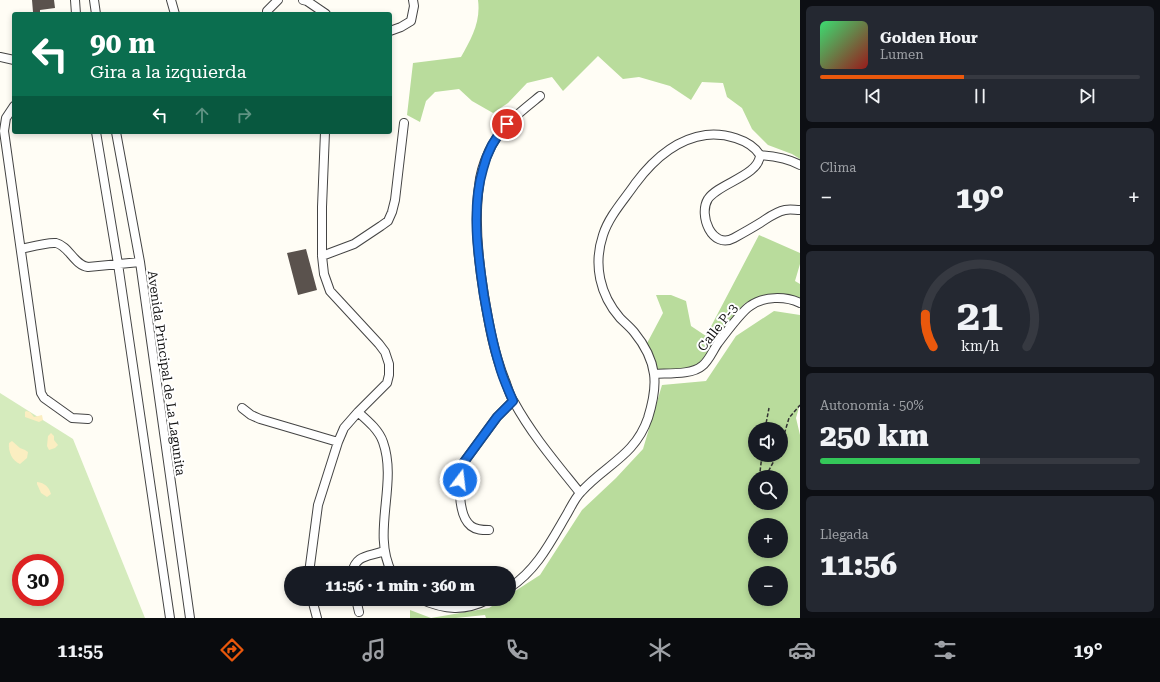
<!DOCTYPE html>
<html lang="es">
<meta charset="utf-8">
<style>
:root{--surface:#171b24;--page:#242831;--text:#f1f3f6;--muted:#9ea1a6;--line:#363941;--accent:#ea580c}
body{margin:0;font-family:"Roboto Serif",serif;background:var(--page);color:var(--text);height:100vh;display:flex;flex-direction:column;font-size:15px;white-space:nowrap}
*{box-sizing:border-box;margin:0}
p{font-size:13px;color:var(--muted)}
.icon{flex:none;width:22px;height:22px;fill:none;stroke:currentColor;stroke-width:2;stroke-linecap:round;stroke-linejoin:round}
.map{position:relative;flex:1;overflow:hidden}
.sheet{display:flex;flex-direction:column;gap:6px;padding:6px;background:#0d0f14;width:360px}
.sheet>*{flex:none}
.hud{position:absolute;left:12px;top:12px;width:380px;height:122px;border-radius:4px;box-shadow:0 2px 6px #0003;background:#0b6e4f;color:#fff;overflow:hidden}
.fabs{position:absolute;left:748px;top:422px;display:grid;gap:8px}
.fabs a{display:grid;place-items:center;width:40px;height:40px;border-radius:50%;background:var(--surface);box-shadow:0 2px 6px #0003;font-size:20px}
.speed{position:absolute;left:12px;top:554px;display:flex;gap:8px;font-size:20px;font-weight:700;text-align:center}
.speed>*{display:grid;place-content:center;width:52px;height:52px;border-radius:50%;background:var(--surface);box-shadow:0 2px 6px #0003;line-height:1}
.speed .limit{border:6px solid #d22;background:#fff;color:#111}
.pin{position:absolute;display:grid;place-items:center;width:34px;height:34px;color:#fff;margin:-17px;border:2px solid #fff;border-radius:50%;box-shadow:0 1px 4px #0007}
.me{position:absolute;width:44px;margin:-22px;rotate:15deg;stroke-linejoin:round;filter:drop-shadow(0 0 3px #0008)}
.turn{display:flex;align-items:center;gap:14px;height:84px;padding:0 12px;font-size:18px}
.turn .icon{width:52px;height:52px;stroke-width:2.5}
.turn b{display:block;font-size:28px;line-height:34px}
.lanes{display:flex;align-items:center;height:38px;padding:0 12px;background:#0003;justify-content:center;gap:20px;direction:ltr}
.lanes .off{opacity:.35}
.big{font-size:30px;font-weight:800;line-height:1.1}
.sheet .widget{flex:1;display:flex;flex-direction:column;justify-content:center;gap:6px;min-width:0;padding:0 14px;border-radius:6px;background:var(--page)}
.sheet .dial{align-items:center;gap:0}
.dial svg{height:104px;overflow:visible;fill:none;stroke:var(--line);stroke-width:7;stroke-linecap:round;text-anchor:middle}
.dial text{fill:var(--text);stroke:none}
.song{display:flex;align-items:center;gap:12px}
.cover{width:48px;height:48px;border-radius:6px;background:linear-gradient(135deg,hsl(140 70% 55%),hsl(0 70% 35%))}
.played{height:4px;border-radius:2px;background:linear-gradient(90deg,var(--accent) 45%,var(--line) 45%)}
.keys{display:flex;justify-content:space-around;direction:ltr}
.heat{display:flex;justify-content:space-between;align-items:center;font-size:22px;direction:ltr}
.charge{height:6px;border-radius:3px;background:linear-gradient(90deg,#34c759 50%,var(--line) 0)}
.trip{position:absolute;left:284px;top:566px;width:232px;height:40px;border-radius:20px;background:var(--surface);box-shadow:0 2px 6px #0003;font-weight:800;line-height:40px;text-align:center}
.tabs{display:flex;height:64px;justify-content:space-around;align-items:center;background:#090b0e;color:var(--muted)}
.tabs .icon{width:28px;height:28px}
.tabs .active{color:var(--accent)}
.tabs b{font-size:18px;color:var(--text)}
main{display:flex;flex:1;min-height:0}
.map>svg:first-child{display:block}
.green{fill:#d5ebbd;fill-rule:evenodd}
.forest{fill:#b9dc9c;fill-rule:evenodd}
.sand{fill:#fbeec1}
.building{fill:#5a524d}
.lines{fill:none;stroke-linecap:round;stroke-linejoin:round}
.minor-casing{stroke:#444;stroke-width:10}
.path{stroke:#333;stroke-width:1.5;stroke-dasharray:4 2;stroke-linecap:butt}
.minor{stroke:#fff;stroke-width:8}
.route-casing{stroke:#114b97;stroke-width:10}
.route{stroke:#1a73e8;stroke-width:7}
.labels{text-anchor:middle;stroke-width:4;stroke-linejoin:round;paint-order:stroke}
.street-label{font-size:13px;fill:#111;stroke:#fff}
</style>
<main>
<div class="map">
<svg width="800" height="618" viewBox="0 0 800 618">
<rect width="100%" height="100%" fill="#fffdf5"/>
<path class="green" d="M0 393 73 439 145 618H0ZM21 563H55V597H21Z"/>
<path class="forest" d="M478 0H800V159L792 154 768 145 752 129 742 108 727 97 723 83 702 82 691 100 670 86 639 77 623 79 598 56 563 91 552 77 527 83 508 103 493 113 472 101 459 89 435 92 426 101 420 122 407 115 413 63 461 57C471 39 481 22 478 0Z
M759 235 800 253V264L795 281 800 284V300L791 296 745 303 717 337 698 369 653 373 645 347 663 313 656 295H671L686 301 691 326 706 336Z
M774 311 800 315V404L796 418 800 435V618H486L485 615 456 618H410V610L431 618 489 608 503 599H509V595L540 575 582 510 616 478 643 449 662 385 706 381 736 336ZM755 429H781V455H755ZM755 477H781V503H755ZM755 525H781V551H755ZM755 573H781V599H755Z"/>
<path class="sand" d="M26 411 30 412 34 417 42 415 43 420 39 422 25 417V412Z
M51 433 54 436V440L58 445 55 448 49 450 47 446 48 436Z
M12 441 20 448 25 450 28 452 27 458 20 464C12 461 8 451 9 443Z
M37 482C45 483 49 487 51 494L47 497 41 493 37 484Z"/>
<path class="building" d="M32 0H54L55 8 40 10V12H33Z
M306 249 317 290 298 295 287 253Z"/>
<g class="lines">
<defs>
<path id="minor" d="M75 0 76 14
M94 0 96 14
M171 0 175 14
M303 0 307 1 326 14
M267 14V11L278 0
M390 31 401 27 411 21 414 6 413 0
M0 57 14 60
M540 96C519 113 501 126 489 151 484 162 480 174 479 186 474 221 478 259 484 295 489 325 494 354 506 383 508 389 510 396 514 402 532 435 557 464 580 493
M14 106 6 118 4 131 41 393 44 398 72 418 88 419
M96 132 118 264 170 618
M116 132 140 262 190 618
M760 155C759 176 719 183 708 199 698 215 712 250 734 238 743 233 752 228 760 223 768 218 775 212 785 210 790 209 795 210 800 210
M760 155C774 156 788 158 800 165
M21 249C30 247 48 242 56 243 69 246 74 265 88 267L140 262
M322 256 354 244 381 226 388 221 392 212 395 200 404 123
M654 374C667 373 692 375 702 366 709 361 713 350 718 343 724 335 742 311 750 306 763 296 786 296 800 303
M242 408 251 415 260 419 338 442
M358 412C367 420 379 430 383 442 398 484 371 533 392 573
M489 530C482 530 476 530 471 526 457 515 458 477 464 462L497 417 513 401
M309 573 318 505 338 442 344 428 358 412 387 383 389 375V364L385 352 379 344 330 291 324 274 322 256V207L325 132
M352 573C356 554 369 557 384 551
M509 588C537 570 551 541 567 514 571 507 575 498 581 492 605 465 635 456 648 418 652 405 656 388 654 374 652 359 643 343 634 332 630 327 625 323 620 318 600 295 593 265 603 235 609 216 624 200 635 184 652 161 676 139 706 135 724 133 750 139 760 155
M312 599 317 618
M356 599 359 612
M420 599C445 610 464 612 489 599"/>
</defs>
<use href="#minor" class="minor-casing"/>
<path class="path" d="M765 429 769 408
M781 445 789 418 800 405
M762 477 760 472 762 455
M768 477V472L777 455"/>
<use href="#minor" class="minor"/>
</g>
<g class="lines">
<defs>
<path id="route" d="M460 480 461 470 464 462 497 417 513 401C508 389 502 377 499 364 492 342 488 319 484 296 478 255 471 209 483 169 487 152 496 136 507 124"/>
</defs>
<use href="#route" class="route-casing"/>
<use href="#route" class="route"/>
</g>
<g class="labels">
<g class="street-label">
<text transform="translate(717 327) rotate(-52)" y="5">Calle P-3</text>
<text transform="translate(167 373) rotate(82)" y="5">Avenida Principal de La Lagunita</text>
</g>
</g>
</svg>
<div class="fabs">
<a><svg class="icon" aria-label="sound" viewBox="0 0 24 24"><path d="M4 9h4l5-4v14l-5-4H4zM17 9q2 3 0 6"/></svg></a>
<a><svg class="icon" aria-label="search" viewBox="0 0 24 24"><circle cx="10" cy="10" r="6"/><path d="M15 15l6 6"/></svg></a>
<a>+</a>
<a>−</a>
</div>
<div class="speed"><div class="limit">30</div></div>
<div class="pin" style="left:507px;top:124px;background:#d93025"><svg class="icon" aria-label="arrive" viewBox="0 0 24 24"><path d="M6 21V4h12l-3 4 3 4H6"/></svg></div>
<svg class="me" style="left:460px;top:480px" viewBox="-20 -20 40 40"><circle r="17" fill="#1a73e8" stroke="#fff" stroke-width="3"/><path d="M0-11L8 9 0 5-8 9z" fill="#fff"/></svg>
<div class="trip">11:56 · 1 min · 360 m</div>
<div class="hud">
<div class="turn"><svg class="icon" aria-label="left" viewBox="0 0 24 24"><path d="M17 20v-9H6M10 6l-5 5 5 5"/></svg><div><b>90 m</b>Gira a la izquierda</div></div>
<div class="lanes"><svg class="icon" aria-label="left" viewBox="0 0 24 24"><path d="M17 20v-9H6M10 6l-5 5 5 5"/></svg><svg class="icon off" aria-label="ahead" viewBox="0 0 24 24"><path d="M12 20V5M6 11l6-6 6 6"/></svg><svg class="icon off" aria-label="right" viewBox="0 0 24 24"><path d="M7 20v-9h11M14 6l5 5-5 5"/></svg></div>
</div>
</div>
<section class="sheet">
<div class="widget">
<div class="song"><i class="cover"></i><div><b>Golden Hour</b><p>Lumen</p></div></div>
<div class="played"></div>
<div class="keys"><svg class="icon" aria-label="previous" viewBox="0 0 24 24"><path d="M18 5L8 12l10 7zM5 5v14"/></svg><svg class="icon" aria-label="pause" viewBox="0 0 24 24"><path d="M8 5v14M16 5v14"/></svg><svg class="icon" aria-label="next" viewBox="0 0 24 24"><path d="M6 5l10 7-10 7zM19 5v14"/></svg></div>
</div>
<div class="widget"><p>Clima</p>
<div class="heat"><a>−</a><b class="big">19°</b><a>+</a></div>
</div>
<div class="widget dial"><svg viewBox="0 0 100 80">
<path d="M14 69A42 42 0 1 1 86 69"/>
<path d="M14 69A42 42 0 0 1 8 44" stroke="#ea580c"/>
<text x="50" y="56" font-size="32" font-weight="700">21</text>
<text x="50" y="72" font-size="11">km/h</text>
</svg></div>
<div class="widget"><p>Autonomía · 50%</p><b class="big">250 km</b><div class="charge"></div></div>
<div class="widget"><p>Llegada</p><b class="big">11:56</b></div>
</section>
</main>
<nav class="tabs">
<b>11:55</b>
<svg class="icon active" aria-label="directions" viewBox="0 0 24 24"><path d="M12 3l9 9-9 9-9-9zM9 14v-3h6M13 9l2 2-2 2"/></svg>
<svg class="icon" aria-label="music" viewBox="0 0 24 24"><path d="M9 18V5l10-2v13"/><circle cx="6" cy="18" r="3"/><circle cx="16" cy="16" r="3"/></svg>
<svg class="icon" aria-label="phone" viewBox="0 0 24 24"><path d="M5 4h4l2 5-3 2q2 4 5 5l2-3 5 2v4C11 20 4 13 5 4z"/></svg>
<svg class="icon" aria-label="climate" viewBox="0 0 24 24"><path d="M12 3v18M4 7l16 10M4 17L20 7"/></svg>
<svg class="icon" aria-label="car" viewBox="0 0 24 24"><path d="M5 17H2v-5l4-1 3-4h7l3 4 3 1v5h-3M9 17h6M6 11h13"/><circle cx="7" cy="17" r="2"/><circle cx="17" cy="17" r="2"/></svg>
<svg class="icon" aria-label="filters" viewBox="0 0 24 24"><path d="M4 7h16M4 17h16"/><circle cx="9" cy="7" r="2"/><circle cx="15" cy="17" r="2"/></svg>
<b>19°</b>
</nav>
